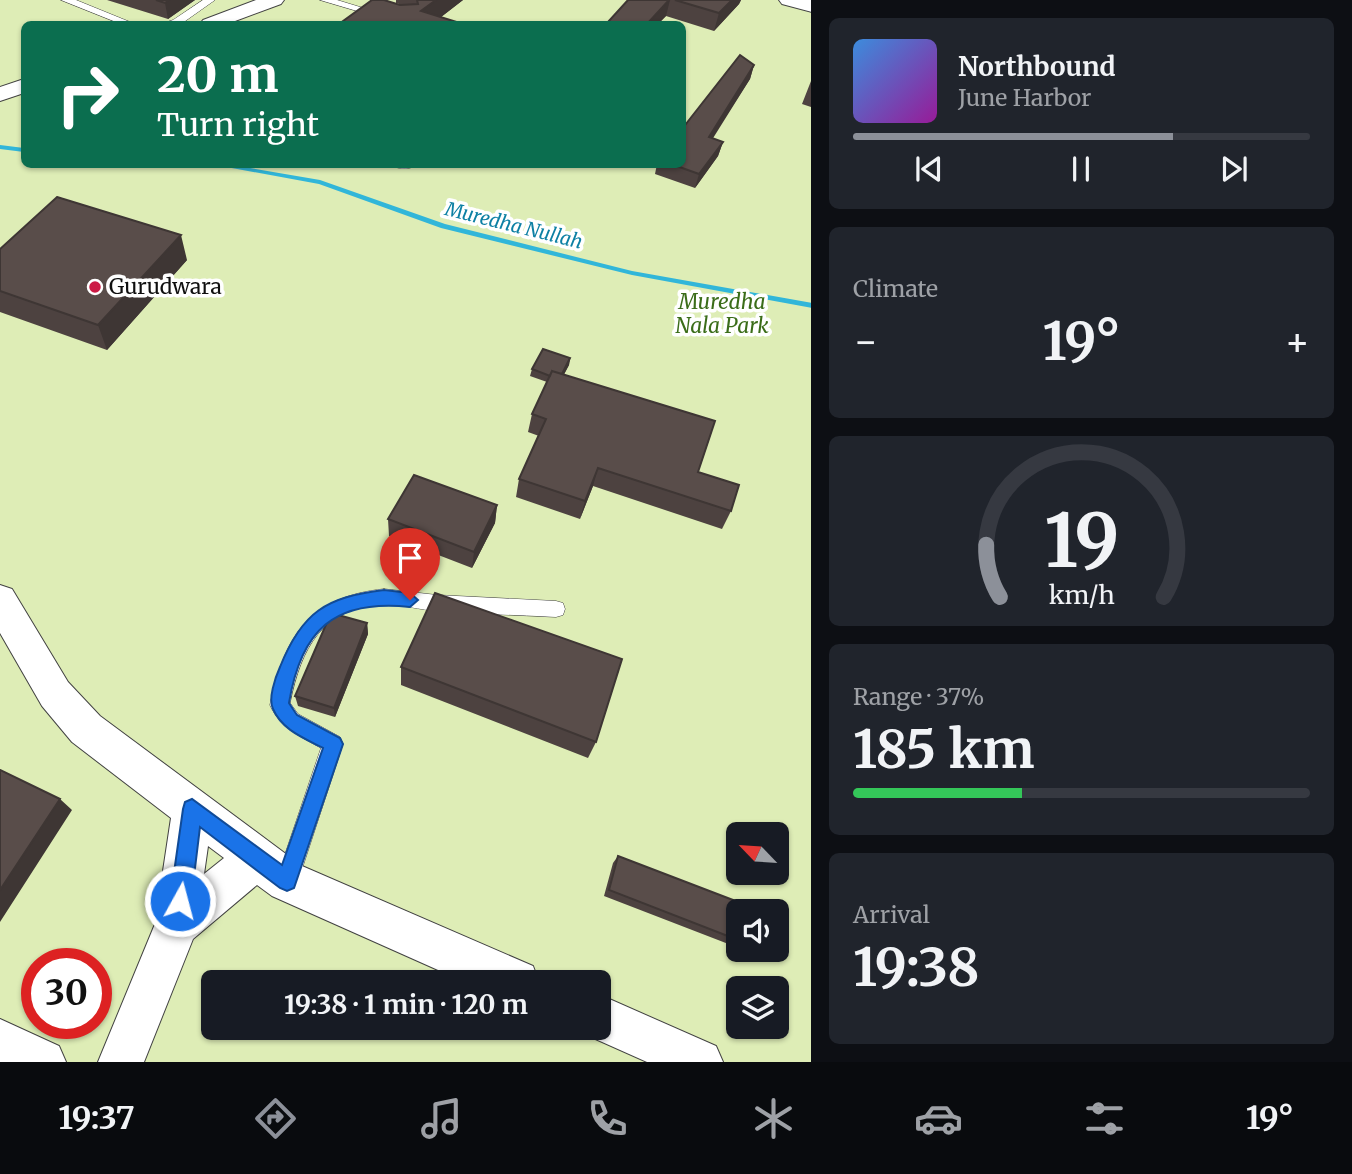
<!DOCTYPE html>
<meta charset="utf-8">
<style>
:root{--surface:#171b24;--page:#20242c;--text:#f1f3f6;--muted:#9ea1a6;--line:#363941;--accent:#8c9099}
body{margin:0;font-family:Merriweather,serif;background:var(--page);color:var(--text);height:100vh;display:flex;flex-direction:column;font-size:26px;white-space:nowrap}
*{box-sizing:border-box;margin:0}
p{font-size:23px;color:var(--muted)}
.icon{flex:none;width:38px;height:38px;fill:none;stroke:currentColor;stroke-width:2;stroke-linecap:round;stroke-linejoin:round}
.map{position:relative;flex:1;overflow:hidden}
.details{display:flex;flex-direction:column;gap:18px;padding:18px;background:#0d0f14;width:541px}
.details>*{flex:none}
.top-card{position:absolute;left:21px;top:21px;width:665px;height:147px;border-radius:10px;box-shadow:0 2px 5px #0004;background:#0b6e4f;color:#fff;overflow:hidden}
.needle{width:46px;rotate:295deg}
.tools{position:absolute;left:726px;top:822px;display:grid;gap:14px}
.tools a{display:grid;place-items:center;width:63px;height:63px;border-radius:10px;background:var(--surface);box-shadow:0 2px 5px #0004;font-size:35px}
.speed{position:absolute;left:21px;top:948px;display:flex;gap:14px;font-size:35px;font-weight:700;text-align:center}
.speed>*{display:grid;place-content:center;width:91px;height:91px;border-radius:50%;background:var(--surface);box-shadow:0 2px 5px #0004;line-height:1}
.speed .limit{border:10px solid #d22;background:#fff;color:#111}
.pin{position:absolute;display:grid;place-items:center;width:60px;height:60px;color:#fff;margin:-72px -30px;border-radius:50% 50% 50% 0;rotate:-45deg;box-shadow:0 0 7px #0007}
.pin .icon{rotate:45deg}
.me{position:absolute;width:77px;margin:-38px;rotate:7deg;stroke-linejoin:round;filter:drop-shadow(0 0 5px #0008)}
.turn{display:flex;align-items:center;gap:24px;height:147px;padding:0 21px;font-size:32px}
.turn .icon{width:91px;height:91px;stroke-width:2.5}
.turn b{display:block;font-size:49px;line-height:60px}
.big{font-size:52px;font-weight:700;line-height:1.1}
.details .card{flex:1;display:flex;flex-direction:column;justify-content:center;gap:10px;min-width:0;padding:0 24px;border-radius:10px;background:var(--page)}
.details .dial{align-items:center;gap:0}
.dial svg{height:182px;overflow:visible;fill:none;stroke:var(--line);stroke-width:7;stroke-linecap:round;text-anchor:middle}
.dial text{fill:var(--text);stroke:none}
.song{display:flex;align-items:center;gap:21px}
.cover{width:84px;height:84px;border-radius:10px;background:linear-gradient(135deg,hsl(210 70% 55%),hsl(300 70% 35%))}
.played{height:7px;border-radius:4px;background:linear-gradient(90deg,var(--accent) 70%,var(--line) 70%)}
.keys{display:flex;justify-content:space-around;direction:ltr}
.heat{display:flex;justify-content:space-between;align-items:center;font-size:38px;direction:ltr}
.charge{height:10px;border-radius:5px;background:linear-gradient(90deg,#34c759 37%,var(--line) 0)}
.trip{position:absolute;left:201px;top:970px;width:410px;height:70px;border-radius:10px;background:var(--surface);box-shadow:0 2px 5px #0004;font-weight:700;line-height:70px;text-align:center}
.tabs{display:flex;height:112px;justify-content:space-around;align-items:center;background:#090b0e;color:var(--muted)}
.tabs .icon{width:49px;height:49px}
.tabs .selected{color:var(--accent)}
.tabs b{font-size:32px;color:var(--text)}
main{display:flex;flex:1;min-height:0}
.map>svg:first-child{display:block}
.green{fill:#deedb6;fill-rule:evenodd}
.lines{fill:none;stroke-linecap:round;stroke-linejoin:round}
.stream{fill:#31b6d9;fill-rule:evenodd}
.service-casing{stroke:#424242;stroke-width:1}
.minor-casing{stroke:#424242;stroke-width:2}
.service{fill:#fff;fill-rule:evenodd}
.minor{fill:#fff;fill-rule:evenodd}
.wall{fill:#4d4240}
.shaded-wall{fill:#3e3634}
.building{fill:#594d4a;stroke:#3e3634;stroke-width:2}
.route{fill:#1a73e8;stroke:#114b97;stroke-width:2}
.poi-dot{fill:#cc1a45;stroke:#fff;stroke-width:2.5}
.labels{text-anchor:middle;stroke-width:7;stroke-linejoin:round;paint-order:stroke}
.far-water-label{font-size:19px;font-style:italic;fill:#0d80a4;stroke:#fff}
.poi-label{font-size:21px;fill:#0f0f0f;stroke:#fff;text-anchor:start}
.park-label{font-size:21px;font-style:italic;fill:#3b6d19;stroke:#fff}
</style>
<main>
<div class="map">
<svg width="812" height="1062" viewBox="0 0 812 1062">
<rect width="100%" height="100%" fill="#fffaf1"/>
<path class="green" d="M0 0H811V1062H0ZM24 24H682V164H24ZM738 835H777V873H738ZM738 912H777V950H738ZM37 964H96V1024H37ZM214 982H598V1027H214ZM738 989H777V1027H738Z"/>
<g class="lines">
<path class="stream" d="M0 145 24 148V152L0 149Z
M210 164H227L320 180 445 224 632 271 812 303V308L632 275 441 228 319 184Z"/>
<defs>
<path id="service" d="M61 0H76L135 24H121Z
M203 0H215L181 24H161L173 20Z
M320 0H337L416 24H401Z
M390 164H418C412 170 396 170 390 164Z
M384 589 437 595 556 601 563 603 565 609 563 615 556 617C517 615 477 614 438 611 420 610 402 604 384 605 322 607 301 648 290 703L298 714 340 737 343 744 298 881 295 889 287 892 279 889 276 881 321 748C300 736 281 729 270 705 285 635 309 597 384 589Z"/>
<path id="minor" d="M256 0H284L281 4 227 24H200L203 20Z
M779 0H812V12L782 4Z
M24 79V93L0 101V87Z
M0 585 12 589 68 682 100 716 302 866 533 966 539 982H465L272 896 257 885 193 939 144 1062H98L155 924 171 818 72 742 42 706 0 633ZM208 846 224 858 204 874Z
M598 994 716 1046 723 1062H647L582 1033 580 1027H598Z
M0 1019 59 1046 66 1062H0Z"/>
</defs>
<use href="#service" class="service-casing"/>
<use href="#minor" class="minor-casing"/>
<use href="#service" class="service"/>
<use href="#minor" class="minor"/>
</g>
<path class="wall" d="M107 0H195L168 19Z
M396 0H463L441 17 396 3Z
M628 0H741L739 4 714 31 666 16 658 24H606L607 23Z
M754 65 750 79 712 138 723 142 718 156 695 188 655 174 657 164H682Z
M811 81V107L802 104Z
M0 249 187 260 107 350 0 312Z
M570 358 569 365 564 374 698 472 731 511 722 529 593 486 580 519 516 497 519 479 539 436 528 432 532 414 547 382 530 376 532 369Z
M497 505 495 523 472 568 389 536 388 519Z
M367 623 368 634 335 717 298 706 295 696Z
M401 667 596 742 588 758 401 685Z
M618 856 738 912V941L731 945 604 896 613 863Z"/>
<path class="shaded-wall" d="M169 0H195L168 19 165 3Z
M436 0H463L432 24 421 11Z
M669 0H670L666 16 658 24H647Z
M732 0H741L739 4 714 31 719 13Z
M754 65 750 79 705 151 709 137Z
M723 142 718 156 695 188 699 174Z
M181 235 187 260 107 350 98 325Z
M570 358 569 365 558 386 559 379Z
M598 468 593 486 580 519 585 501Z
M497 505 495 523 472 568 474 552Z
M367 623 368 634 335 717 334 708Z
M60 799 72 810 0 922V890Z"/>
<path class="building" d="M156 0H169L165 3Z
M372 0H384L400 5 418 4 417 0H436L421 11 463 24H339Z
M628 0H669L647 24H613L607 23Z
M675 0H732L719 13Z
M740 55 754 65 709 137 723 142 699 174 671 164H682V129Z
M57 197 181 235 98 325 0 291V249Z
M543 349 570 358 562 374 552 371 550 376 532 369Z
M552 371 715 421 698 472 739 485 731 511 598 468 585 501 519 479 546 419 532 414Z
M414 475 497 505 474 552 388 519Z
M435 593 622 659 596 742 401 667Z
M331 613 367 623 334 708 295 696Z
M0 770 60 799 0 890Z
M618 856 746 905 745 912H738V940L609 890Z"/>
<path class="route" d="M384 590 410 593 418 600 410 607C334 599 301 630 289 703L297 715 340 738 343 744 294 888 287 891 280 888 200 827 191 901 188 909 180 912 173 909 170 901 183 809 185 802 192 799 282 865 323 748C304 738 282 730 273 709 268 699 275 678 280 667 302 612 326 597 384 590Z"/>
<circle class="poi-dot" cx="95" cy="287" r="7"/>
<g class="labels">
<g class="far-water-label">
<text transform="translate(514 225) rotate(14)" y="7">Muredha Nullah</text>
</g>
<g class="poi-label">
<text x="109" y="294">Gurudwara</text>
</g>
<g class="park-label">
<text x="722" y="309">Muredha<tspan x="722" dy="24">Nala Park</tspan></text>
</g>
</g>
</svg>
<div class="tools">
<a><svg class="needle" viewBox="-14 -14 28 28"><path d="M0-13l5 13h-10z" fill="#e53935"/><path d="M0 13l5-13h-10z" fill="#9ea1a6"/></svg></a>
<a><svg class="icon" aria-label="sound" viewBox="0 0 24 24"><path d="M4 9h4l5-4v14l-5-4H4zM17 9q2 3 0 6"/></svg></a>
<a><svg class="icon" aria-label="layers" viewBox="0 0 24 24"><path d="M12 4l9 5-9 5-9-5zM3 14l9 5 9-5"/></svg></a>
</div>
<div class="speed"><div class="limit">30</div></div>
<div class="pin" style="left:410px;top:600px;background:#d93025"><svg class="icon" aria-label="arrive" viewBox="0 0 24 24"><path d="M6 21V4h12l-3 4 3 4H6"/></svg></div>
<svg class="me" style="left:180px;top:901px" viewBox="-20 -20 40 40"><circle r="17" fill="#1a73e8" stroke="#fff" stroke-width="3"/><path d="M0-11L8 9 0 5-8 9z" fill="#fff"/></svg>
<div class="trip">19:38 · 1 min · 120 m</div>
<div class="top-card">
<div class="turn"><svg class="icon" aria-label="right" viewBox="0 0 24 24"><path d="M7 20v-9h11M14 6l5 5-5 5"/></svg><div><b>20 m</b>Turn right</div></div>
</div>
</div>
<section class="details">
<div class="card">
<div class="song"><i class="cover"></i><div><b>Northbound</b><p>June Harbor</p></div></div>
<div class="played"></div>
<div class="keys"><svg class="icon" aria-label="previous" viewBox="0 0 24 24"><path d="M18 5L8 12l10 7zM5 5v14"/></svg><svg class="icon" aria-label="pause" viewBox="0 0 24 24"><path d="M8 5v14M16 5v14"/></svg><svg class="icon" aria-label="next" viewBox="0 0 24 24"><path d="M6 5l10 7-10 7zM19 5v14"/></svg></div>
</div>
<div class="card"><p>Climate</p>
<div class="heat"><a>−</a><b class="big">19°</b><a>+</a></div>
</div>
<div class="card dial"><svg viewBox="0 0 100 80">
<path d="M14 69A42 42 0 1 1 86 69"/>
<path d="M14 69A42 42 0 0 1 8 46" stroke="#8c9099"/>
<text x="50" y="56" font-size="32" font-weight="700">19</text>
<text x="50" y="72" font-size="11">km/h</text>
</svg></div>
<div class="card"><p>Range · 37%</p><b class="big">185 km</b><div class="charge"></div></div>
<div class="card"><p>Arrival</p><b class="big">19:38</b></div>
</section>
</main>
<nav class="tabs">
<b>19:37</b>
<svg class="icon selected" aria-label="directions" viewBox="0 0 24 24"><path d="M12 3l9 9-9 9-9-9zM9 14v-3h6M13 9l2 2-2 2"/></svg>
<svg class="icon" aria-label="music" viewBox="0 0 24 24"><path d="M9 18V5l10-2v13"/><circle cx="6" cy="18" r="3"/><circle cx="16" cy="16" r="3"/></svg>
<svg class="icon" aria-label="phone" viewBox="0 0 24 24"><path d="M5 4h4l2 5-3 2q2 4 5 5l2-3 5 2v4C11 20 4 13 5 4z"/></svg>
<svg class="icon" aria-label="climate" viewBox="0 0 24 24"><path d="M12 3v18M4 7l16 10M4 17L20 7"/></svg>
<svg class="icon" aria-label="car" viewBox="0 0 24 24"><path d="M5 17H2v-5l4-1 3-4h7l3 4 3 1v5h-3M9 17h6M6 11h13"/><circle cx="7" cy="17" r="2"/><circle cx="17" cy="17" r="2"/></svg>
<svg class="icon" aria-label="filters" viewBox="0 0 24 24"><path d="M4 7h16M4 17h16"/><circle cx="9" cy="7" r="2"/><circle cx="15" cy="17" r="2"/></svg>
<b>19°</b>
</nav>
